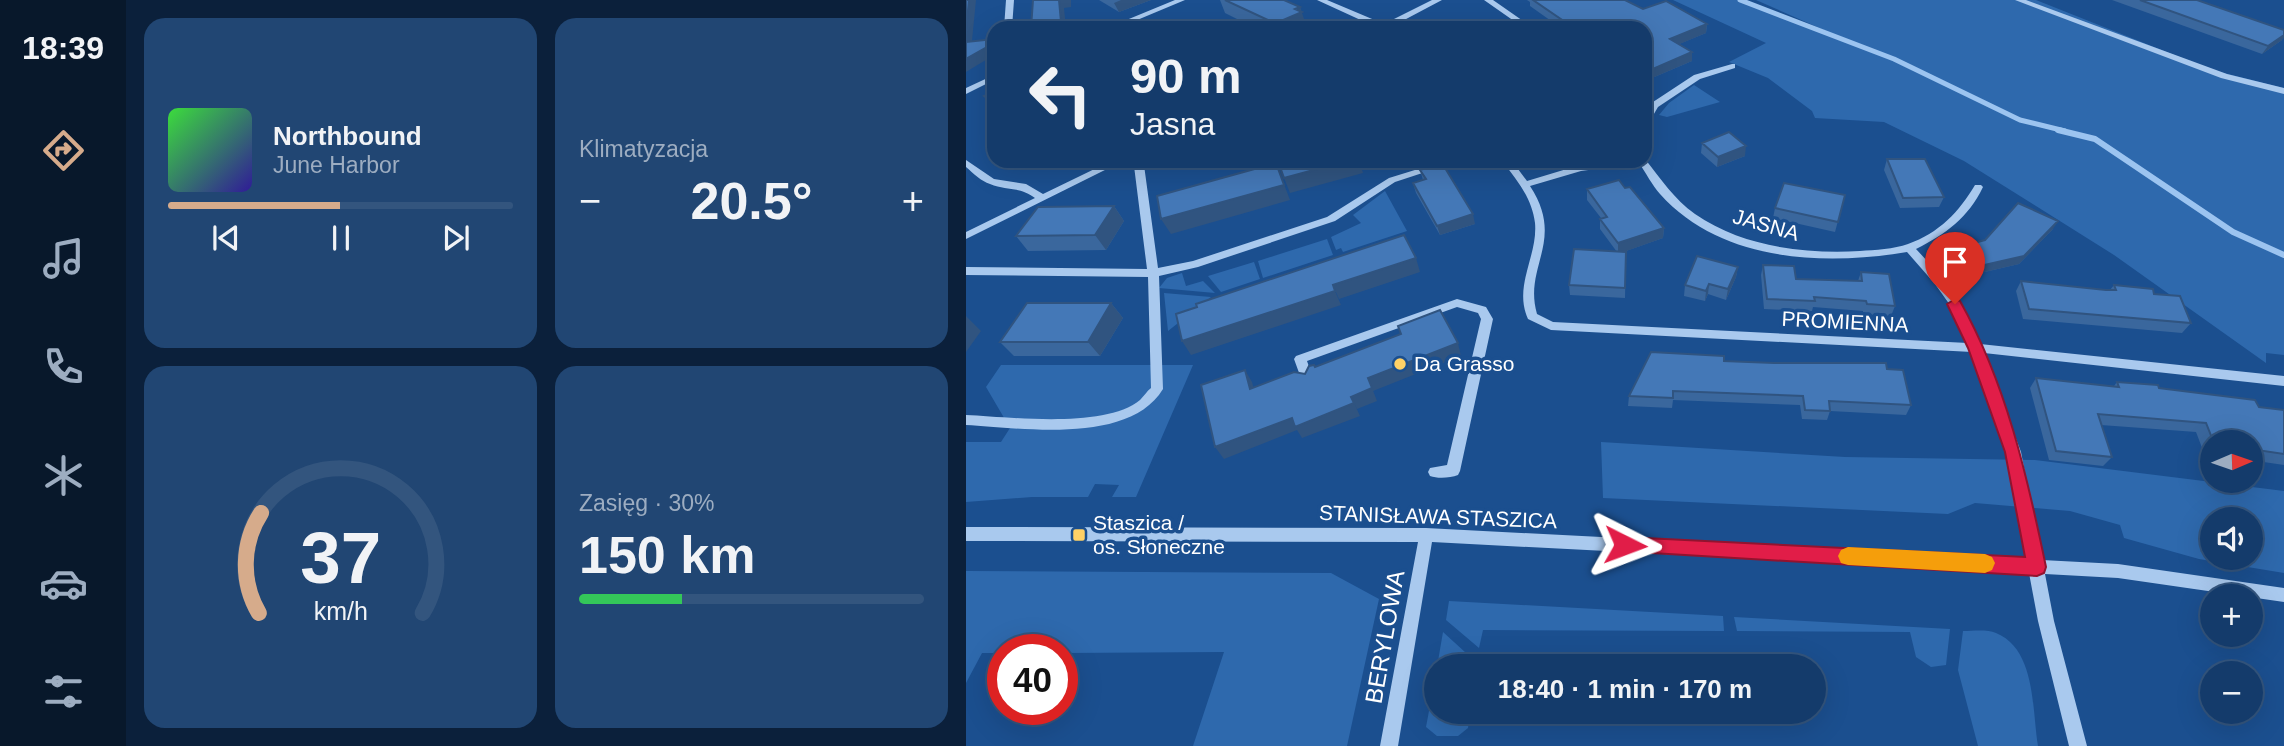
<!DOCTYPE html>
<html lang="pl">
<meta charset="utf-8">
<style>
:root{--surface:#143b6b;--page:#214673;--text:#f1f3f6;--muted:#9dadc1;--line:#33557e;--accent:#d6ab8b}
body{margin:0;font-family:Helvetica,sans-serif;background:var(--page);color:var(--text);height:100vh;display:flex;flex-direction:column;font-size:26px;white-space:nowrap}
*{box-sizing:border-box;margin:0}
p{font-size:23px;color:var(--muted)}
.icon{flex:none;width:38px;height:38px;fill:none;stroke:currentColor;stroke-width:2;stroke-linecap:round;stroke-linejoin:round}
.map{position:relative;flex:1;overflow:hidden}
.drawer{display:flex;flex-direction:column;gap:18px;padding:18px;background:#0b203b;width:840px}
.drawer>*{flex:none}
.top-card{position:absolute;left:21px;top:21px;width:665px;height:147px;border-radius:21px;box-shadow:0 7px 28px #0002,0 0 0 2px var(--line);background:#143b6b;color:var(--text);overflow:hidden}
.needle{width:46px;rotate:88deg}
.fabs{position:absolute;left:1234px;top:430px;display:grid;gap:14px}
.fabs a{display:grid;place-items:center;width:63px;height:63px;border-radius:50%;background:var(--surface);box-shadow:0 7px 28px #0002,0 0 0 2px var(--line);font-size:35px}
.speed{position:absolute;left:21px;top:634px;display:flex;gap:14px;font-size:35px;font-weight:700;text-align:center}
.speed>*{display:grid;place-content:center;width:91px;height:91px;border-radius:50%;background:var(--surface);box-shadow:0 7px 28px #0002,0 0 0 2px var(--line);line-height:1}
.speed .limit{border:10px solid #d22;background:#fff;color:#111}
.pin{position:absolute;display:grid;place-items:center;width:60px;height:60px;color:#fff;margin:-72px -30px;border-radius:50% 50% 50% 0;rotate:-45deg;box-shadow:0 0 7px #0007}
.pin .icon{rotate:45deg}
.me{position:absolute;width:77px;margin:-38px;rotate:93deg;stroke-linejoin:round;filter:drop-shadow(0 0 5px #0008)}
.turn{display:flex;align-items:center;gap:24px;height:147px;padding:0 28px;font-size:32px}
.turn .icon{width:91px;height:91px;stroke-width:2.5}
.turn b{display:block;font-size:49px;line-height:60px}
.big{font-size:52px;font-weight:600;line-height:1.1}
.drawer .widget{flex:1;display:flex;flex-direction:column;justify-content:center;gap:10px;min-width:0;padding:0 24px;border-radius:21px;background:var(--page)}
.drawer .dial{align-items:center;gap:0}
.dial svg{height:182px;overflow:visible;fill:none;stroke:var(--line);stroke-width:7;stroke-linecap:round;text-anchor:middle}
.dial text{fill:var(--text);stroke:none}
.song{display:flex;align-items:center;gap:21px}
.cover{width:84px;height:84px;border-radius:10px;background:linear-gradient(135deg,hsl(120 70% 55%),hsl(250 70% 35%))}
.played{height:7px;border-radius:4px;background:linear-gradient(90deg,var(--accent) 50%,var(--line) 50%)}
.keys{display:flex;justify-content:space-around;direction:ltr}
.heat{display:flex;justify-content:space-between;align-items:center;font-size:38px;direction:ltr}
.charge{height:10px;border-radius:5px;background:linear-gradient(90deg,#34c759 30%,var(--line) 0)}
.drawer .tiles{flex:1;display:grid;gap:18px;grid-template-columns:repeat(2,1fr)}
.trip{position:absolute;left:458px;top:654px;width:402px;height:70px;border-radius:35px;background:var(--surface);box-shadow:0 7px 28px #0002,0 0 0 2px var(--line);font-weight:600;line-height:70px;text-align:center}
main{display:flex;flex:1;min-height:0}
.tab-bar{display:flex;flex-direction:column;width:126px;justify-content:space-around;align-items:center;background:#08182b;color:var(--muted)}
.tab-bar .icon{width:49px;height:49px}
.tab-bar .active{color:var(--accent)}
.tab-bar b{font-size:32px;color:var(--text)}
.map>svg:first-child{display:block}
.green{fill:#2e69ad;fill-rule:evenodd}
.lines{fill:none;stroke-linecap:round;stroke-linejoin:round}
.stream-far1{stroke:#9cc4f0;stroke-width:5}
.stream{stroke:#9cc4f0;stroke-width:6}
.minor{fill:#a9c9ee;fill-rule:evenodd}
.wall{fill:#3a679d}
.shaded-wall{fill:#305480}
.building{fill:#4478b7;stroke:#305480;stroke-width:2}
.route{fill:#e11d48;stroke:#92132f;stroke-width:2}
.slow{fill:#f59e0b}
.poi-dot{fill:#ffd166;stroke:#1b4f8f;stroke-width:2.5}
.labels{text-anchor:middle;stroke-width:7;stroke-linejoin:round;paint-order:stroke}
.street-label{font-size:21px;fill:#fff;stroke:#1b4f8f}
.poi-label{font-size:21px;fill:#fff;stroke:#1b4f8f;text-anchor:start}
.near-street-label{font-size:24px;fill:#fff;stroke:#1b4f8f}
</style>
<main>
<nav class="tab-bar">
<b>18:39</b>
<svg class="icon active" aria-label="directions" viewBox="0 0 24 24"><path d="M12 3l9 9-9 9-9-9zM9 14v-3h6M13 9l2 2-2 2"/></svg>
<svg class="icon" aria-label="music" viewBox="0 0 24 24"><path d="M9 18V5l10-2v13"/><circle cx="6" cy="18" r="3"/><circle cx="16" cy="16" r="3"/></svg>
<svg class="icon" aria-label="phone" viewBox="0 0 24 24"><path d="M5 4h4l2 5-3 2q2 4 5 5l2-3 5 2v4C11 20 4 13 5 4z"/></svg>
<svg class="icon" aria-label="climate" viewBox="0 0 24 24"><path d="M12 3v18M4 7l16 10M4 17L20 7"/></svg>
<svg class="icon" aria-label="car" viewBox="0 0 24 24"><path d="M5 17H2v-5l4-1 3-4h7l3 4 3 1v5h-3M9 17h6M6 11h13"/><circle cx="7" cy="17" r="2"/><circle cx="17" cy="17" r="2"/></svg>
<svg class="icon" aria-label="filters" viewBox="0 0 24 24"><path d="M4 7h16M4 17h16"/><circle cx="9" cy="7" r="2"/><circle cx="15" cy="17" r="2"/></svg>
</nav>
<section class="drawer">
<div class="tiles">
<div class="widget">
<div class="song"><i class="cover"></i><div><b>Northbound</b><p>June Harbor</p></div></div>
<div class="played"></div>
<div class="keys"><svg class="icon" aria-label="previous" viewBox="0 0 24 24"><path d="M18 5L8 12l10 7zM5 5v14"/></svg><svg class="icon" aria-label="pause" viewBox="0 0 24 24"><path d="M8 5v14M16 5v14"/></svg><svg class="icon" aria-label="next" viewBox="0 0 24 24"><path d="M6 5l10 7-10 7zM19 5v14"/></svg></div>
</div>
<div class="widget"><p>Klimatyzacja</p>
<div class="heat"><a>−</a><b class="big">20.5°</b><a>+</a></div>
</div>
<div class="widget dial"><svg viewBox="0 0 100 80">
<path d="M14 69A42 42 0 1 1 86 69"/>
<path d="M14 69A42 42 0 0 1 15 25" stroke="#d6ab8b"/>
<text x="50" y="56" font-size="32" font-weight="700">37</text>
<text x="50" y="72" font-size="11">km/h</text>
</svg></div>
<div class="widget"><p>Zasięg · 30%</p><b class="big">150 km</b><div class="charge"></div></div>
</div>
</section>
<div class="map">
<svg width="1318" height="746" viewBox="0 0 1318 746">
<rect width="100%" height="100%" fill="#1b4f8f"/>
<path class="green" d="M707 0H774L901 49 790 0H1070L1246 70 1318 88V355L1300 353V363L1148 255 998 161 918 122 849 118 846 111 802 78 763 62 800 43Z
M728 85 754 102 701 117 693 115 703 103Z
M419 191 441 231 377 252 375 248 370 250 365 237 395 223 387 215Z
M361 239 367 255 297 278 292 261Z
M288 262 294 279 255 292 242 276Z
M216 273 220 286 237 281 249 293 193 288 201 278Z
M198 293 245 297 202 331Z
M35 365H227L170 497H146L153 485 129 484 122 497H66L0 502V442H35L44 428 20 387Z
M635 442 879 457 1069 460 1318 491V573L1233 559 1158 538 1154 525 1104 511 1009 503 982 514 637 498ZM1246 520H1284V558H1246Z
M0 571 365 573 413 599 381 746H227L258 652 96 653V649H37V653H16L0 683Z
M483 601 757 616 758 631 517 630 513 648 480 620Z
M768 617 984 629 980 665 965 667 950 657 944 632 771 631Z
M997 631C1007 631 1021 629 1030 633 1070 649 1066 710 1072 746H1012L992 670Z
M477 632 511 663V667H471Z
M471 668V712H504L502 728 492 736H471L460 727Z"/>
<g class="lines">
<path class="stream-far1" d="M774 0 928 59 1054 120 1099 131"/>
<path class="stream" d="M1092 130 1129 139 1267 232 1318 255"/>
<path class="minor" d="M40 0H48L46 28H38Z
M209 0H219L152 28H141Z
M351 0H361L418 24 466 0H476L425 27 426 28H412Z
M518 0H527L567 28H558Z
M1049 0H1060L1261 74 1318 88V94L1255 78Z
M766 64H769V68L734 79 692 107 682 124 679 125V114L683 106 679 105V99L687 102 728 75Z
M28 75V80L0 94V88Z
M679 159C695 179 708 199 729 214 777 247 838 254 894 251 909 250 928 249 942 244 973 233 993 212 1009 185H1015L1017 187C1002 218 980 234 950 249L977 278 993 301 1014 344 1318 376V386L1018 353 1055 452 1076 560 1152 564 1318 588V602L1152 578 1079 574 1088 621 1121 746H1103L1072 621 1063 573 466 542 432 746H414L452 542 0 541V527L460 528 1061 559 1041 452 1006 352 585 330 562 319C547 286 572 256 569 223 566 198 551 180 536 161H546L561 181 614 165 648 161H679ZM673 163C680 173 686 185 694 194 755 262 858 266 941 252L969 284 984 305 1002 343 587 322 571 314C557 266 600 241 564 186L615 171Z
M0 160 28 179 60 184 77 194 145 161H157L0 239V232L69 198C53 186 41 191 24 184 15 181 8 174 0 167Z
M164 161H174L178 165 192 268 227 261 361 217 423 178 478 161H493L429 182 369 221 232 267 193 276 197 389C163 445 56 428 0 425V415C44 417 139 429 174 400 178 396 181 391 185 388L182 277 0 275V267L181 269 168 166Z
M491 299 520 307 527 319 494 471 492 475C484 478 472 479 464 476L462 472 464 468 481 465 515 319 512 313 491 307 341 361 348 381 346 384H338L336 381 328 359 330 356Z"/>
</g>
<path class="wall" d="M133 0H185L153 12Z
M254 0H318L334 7 335 12 287 27 259 13Z
M561 0H659L677 9 741 24 740 33 713 44 726 61 679 81V28H595L564 6V2Z
M1146 0H1231L1316 40 1296 54Z
M28 92V110L18 96Z
M736 143 779 156 751 167 735 153Z
M921 159 978 197 973 207 934 208 918 170Z
M454 170 509 224 474 235 450 193 447 183 457 180Z
M659 188 698 228 697 238 657 252H660L659 298 604 295 603 285 651 252 634 229V219L635 218 621 200V189Z
M879 195 869 232 807 218 809 208Z
M148 206 158 221 140 250 62 251 50 236Z
M1087 229 1053 264 1010 274 992 254 996 246Z
M797 265 830 279 892 281 895 272 929 306 925 316 897 314V311L847 307 846 311 798 309 795 275Z
M772 267 770 277 760 300 742 294 739 301 718 296 719 285Z
M1055 281 1140 290H1144L1148 285 1188 294 1225 323 1216 333 1057 319 1050 291Z
M145 303 157 318 134 356H48L34 342Z
M758 361 921 369 945 405 940 415 864 411 861 420 836 419 834 405 707 400 706 408 662 406 663 396Z
M1070 378 1148 386 1151 382 1193 388 1293 407 1318 410V465L1284 460V443H1246V454L1238 453 1230 432 1135 425 1146 457 1137 466 1083 460 1064 388Z"/>
<path class="shaded-wall" d="M3 0H10L5 51 0 44V32Z
M93 0H105V7L98 8 100 28H66Z
M155 0H185L153 12 148 3Z
M334 7 341 28H319L317 20 329 9Z
M741 24 740 33 704 48V39Z
M1318 35V38L1316 40 1296 54 1302 46Z
M28 43V55L0 72V59Z
M726 52V61L679 81 680 72Z
M780 146 779 156 751 167 752 157Z
M381 161H393L397 173 324 193 318 178Z
M310 163 324 200 205 234 195 219Z
M148 206 158 221 140 250 129 235Z
M507 214 509 224 474 235 471 226Z
M1092 221 1087 229 1053 264 1010 274 1014 266Z
M698 228 697 238 652 254V243Z
M450 258 454 272 373 299 367 285Z
M772 267 770 277 760 300 762 289Z
M743 284 742 294 739 301 740 291Z
M369 291 375 305 225 355 216 341Z
M145 303 157 318 134 356 122 342Z
M0 316 15 331 0 352Z
M492 343 495 356 407 391 402 378Z
M279 370 286 382 291 401 284 389Z
M406 388 411 401 391 409 385 397Z
M388 403 394 416 336 438 331 430 258 459 249 447 326 418Z"/>
<path class="building" d="M0 0H3L0 32Z
M67 0H93L95 22 65 28Z
M259 0H318L334 7 329 9 336 12 317 20 333 28H285L302 20Z
M567 0H659L677 9 700 1 741 24 704 39 726 52 680 72 679 28H608Z
M1174 0H1231L1318 30V35L1302 46Z
M28 39V43L0 59V42Z
M28 92V104L18 96Z
M763 132 780 146 752 157 736 143Z
M921 159H959L978 197 937 198Z
M312 161H381L318 178Z
M310 163 318 185 195 219 191 196Z
M476 163 507 214 471 226 447 183 460 179 454 170Z
M653 180 659 188 664 187 698 228 652 243 634 219 641 217 621 189Z
M818 183 879 195 872 222 809 208Z
M1052 203 1092 221 1058 256 1014 266 996 246 1019 240Z
M148 206 129 235 50 236 72 207Z
M438 235 450 258 367 285 369 291 216 341 210 314 231 307 230 304Z
M608 249 660 252 659 288 603 285Z
M731 256 772 267 762 289 743 284 740 291 719 285Z
M797 265 828 266 830 279 896 281 895 272 923 274 929 306 901 304 900 301 848 297 849 301 801 299Z
M1055 281 1140 290H1150L1148 285 1187 289 1188 294 1214 296 1225 323 1063 309Z
M61 303H145L122 342H34Z
M474 310 492 343 402 378 406 388 385 397 388 403 329 427 326 418 249 447 235 385 279 370 284 389 328 372 339 374 343 366 348 365 349 367 435 334 432 326Z
M685 352 758 356V361L808 363H920L921 369 937 370 945 405 863 401 864 411 839 410 837 396 707 391V398L663 396Z
M1070 378 1153 387 1151 382 1192 385 1193 388 1289 400 1293 407 1318 410V454L1284 449V443H1248L1240 423 1132 414 1146 457 1090 451Z"/>
<path class="route" d="M989 299 994 301C1040 383 1061 475 1080 567L1078 573 1071 576 653 551 650 545 653 539 659 537 1059 557 1039 452 1002 348 981 304Z"/>
<path class="slow" d="M882 547 1019 554 1026 557 1029 563 1026 570 1019 573 882 565 875 563 872 556 875 550Z"/>
<g class="poi-dot">
<circle cx="434" cy="364" r="7"/>
<rect x="106" y="528" width="14" height="14" rx="3.5"/>
</g>
<g class="labels">
<g class="street-label">
<text transform="translate(800 225) rotate(16)" y="7">JASNA</text>
<text transform="translate(879 322) rotate(3)" y="7">PROMIENNA</text>
<text transform="translate(472 517) rotate(2)" y="7">STANISŁAWA STASZICA</text>
</g>
<g class="poi-label">
<text x="448" y="371">Da Grasso</text>
<text x="127" y="530">Staszica /<tspan x="127" dy="24">os. Słoneczne</tspan></text>
</g>
<g class="near-street-label">
<text transform="translate(419 637) rotate(-80)" y="8">BERYLOWA</text>
</g>
</g>
</svg>
<div class="fabs">
<a><svg class="needle" viewBox="-14 -14 28 28"><path d="M0-13l5 13h-10z" fill="#e53935"/><path d="M0 13l5-13h-10z" fill="#9dadc1"/></svg></a>
<a><svg class="icon" aria-label="sound" viewBox="0 0 24 24"><path d="M4 9h4l5-4v14l-5-4H4zM17 9q2 3 0 6"/></svg></a>
<a>+</a>
<a>−</a>
</div>
<div class="speed"><div class="limit">40</div></div>
<div class="pin" style="left:989px;top:304px;background:#d93025"><svg class="icon" aria-label="arrive" viewBox="0 0 24 24"><path d="M6 21V4h12l-3 4 3 4H6"/></svg></div>
<svg class="me" style="left:659px;top:545px" viewBox="-20 -20 40 40"><path d="M0-17L14 15 0 8-14 15z" fill="#e11d48" stroke="#fff" stroke-width="4"/></svg>
<div class="trip">18:40 · 1 min · 170 m</div>
<div class="top-card">
<div class="turn"><svg class="icon" aria-label="left" viewBox="0 0 24 24"><path d="M17 20v-9H6M10 6l-5 5 5 5"/></svg><div><b>90 m</b>Jasna</div></div>
</div>
</div>
</main>
